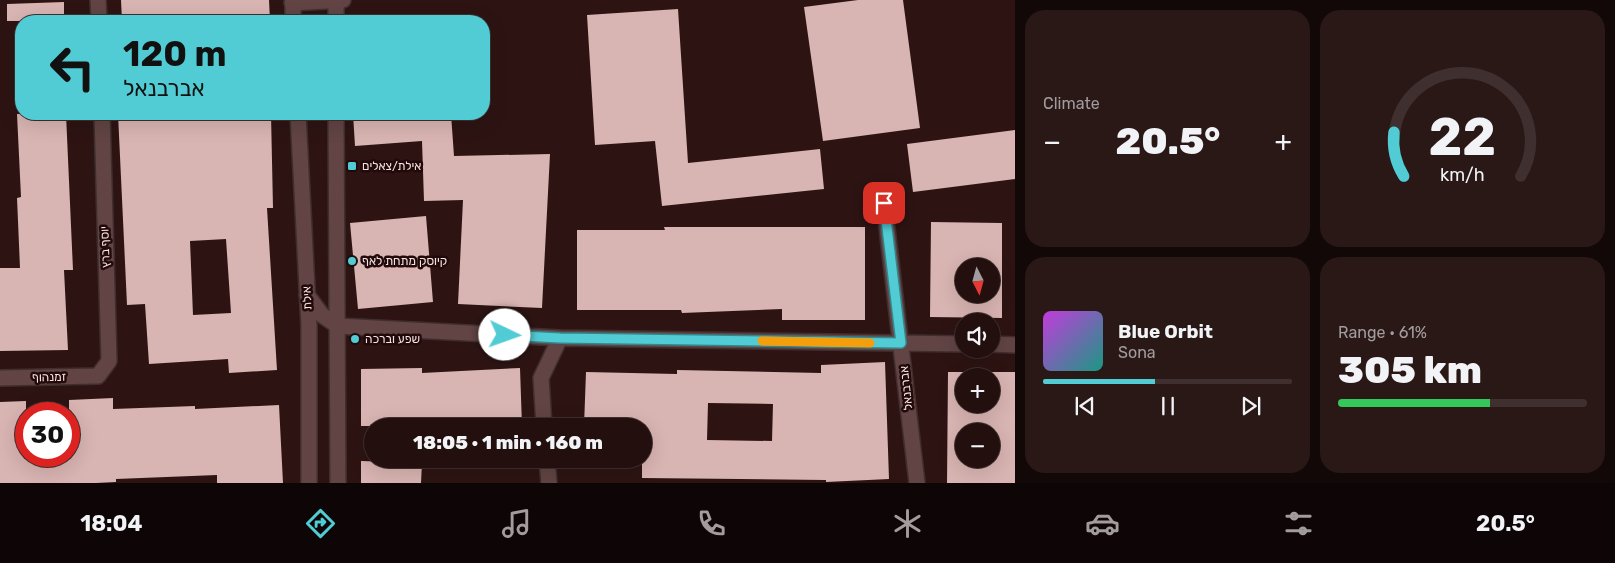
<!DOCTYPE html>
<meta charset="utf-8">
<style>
:root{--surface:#220f0e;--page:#2a1817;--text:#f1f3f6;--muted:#a29c9e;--line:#3f2f2e;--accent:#51ccd4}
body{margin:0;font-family:Rubik,"Noto Sans Hebrew",sans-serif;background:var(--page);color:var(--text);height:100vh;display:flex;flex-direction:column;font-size:19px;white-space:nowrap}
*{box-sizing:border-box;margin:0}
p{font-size:16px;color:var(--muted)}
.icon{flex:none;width:28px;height:28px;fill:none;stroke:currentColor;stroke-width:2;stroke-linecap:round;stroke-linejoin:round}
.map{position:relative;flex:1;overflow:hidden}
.details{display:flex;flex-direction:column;gap:10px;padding:10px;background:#130808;width:600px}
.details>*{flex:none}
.top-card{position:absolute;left:15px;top:15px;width:475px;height:105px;border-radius:20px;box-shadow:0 5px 20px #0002,0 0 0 1px var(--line);background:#51ccd4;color:#111;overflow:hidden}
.needle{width:32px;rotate:174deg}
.buttons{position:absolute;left:955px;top:258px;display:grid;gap:10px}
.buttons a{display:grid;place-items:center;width:45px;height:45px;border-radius:50%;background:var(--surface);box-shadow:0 5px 20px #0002,0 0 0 1px var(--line);font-size:25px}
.speed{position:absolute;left:15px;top:402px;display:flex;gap:10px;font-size:25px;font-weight:700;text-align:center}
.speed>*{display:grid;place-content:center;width:65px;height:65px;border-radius:50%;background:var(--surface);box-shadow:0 5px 20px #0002,0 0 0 1px var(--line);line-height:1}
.speed .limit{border:8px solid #d22;background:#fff;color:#111}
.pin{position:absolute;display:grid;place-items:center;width:42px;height:42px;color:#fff;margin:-21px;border-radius:10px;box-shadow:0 2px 8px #0006}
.me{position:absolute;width:55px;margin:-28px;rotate:93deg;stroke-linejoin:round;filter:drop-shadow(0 0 4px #0008)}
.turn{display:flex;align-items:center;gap:18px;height:105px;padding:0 25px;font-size:22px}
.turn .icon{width:65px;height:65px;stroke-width:2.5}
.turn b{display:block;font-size:35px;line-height:42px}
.big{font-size:38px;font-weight:800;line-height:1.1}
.details .widget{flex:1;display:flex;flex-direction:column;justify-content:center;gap:8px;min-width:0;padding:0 18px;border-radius:20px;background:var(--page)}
.details .dial{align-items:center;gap:0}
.dial svg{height:130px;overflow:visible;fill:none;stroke:var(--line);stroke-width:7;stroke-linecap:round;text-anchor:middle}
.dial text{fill:var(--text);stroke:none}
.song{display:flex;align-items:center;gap:15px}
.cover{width:60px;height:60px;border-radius:8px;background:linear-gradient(135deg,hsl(290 70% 55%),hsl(170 70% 35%))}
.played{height:5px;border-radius:2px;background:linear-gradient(90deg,var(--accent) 45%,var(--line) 45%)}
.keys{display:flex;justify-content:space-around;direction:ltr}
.heat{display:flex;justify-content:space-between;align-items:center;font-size:28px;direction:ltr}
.charge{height:8px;border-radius:4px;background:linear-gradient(90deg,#34c759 61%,var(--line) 0)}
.details .tiles{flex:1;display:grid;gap:10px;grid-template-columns:repeat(2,1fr)}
.trip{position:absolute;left:364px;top:418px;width:288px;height:50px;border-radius:25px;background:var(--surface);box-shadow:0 5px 20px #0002,0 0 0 1px var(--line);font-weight:800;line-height:50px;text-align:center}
.tabs{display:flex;height:80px;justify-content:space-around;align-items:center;background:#0e0606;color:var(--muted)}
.tabs .icon{width:35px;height:35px}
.tabs .active{color:var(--accent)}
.tabs b{font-size:22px;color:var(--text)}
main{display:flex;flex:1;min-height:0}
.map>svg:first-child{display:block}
.building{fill:#d8b4b2;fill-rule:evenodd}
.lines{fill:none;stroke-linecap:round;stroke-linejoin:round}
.street-casing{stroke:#402e2f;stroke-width:18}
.secondary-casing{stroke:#402e2f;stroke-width:18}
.street{stroke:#614443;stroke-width:15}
.secondary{stroke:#614443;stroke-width:15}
.route-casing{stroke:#35858a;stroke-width:12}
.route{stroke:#51ccd4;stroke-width:9}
.slow{stroke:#f59e0b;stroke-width:9}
.poi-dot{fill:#51ccd4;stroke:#220a0a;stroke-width:2}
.labels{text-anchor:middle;stroke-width:5;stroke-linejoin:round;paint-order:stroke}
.poi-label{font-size:12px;fill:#f6e3e2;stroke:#220a0a;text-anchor:start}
.street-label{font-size:12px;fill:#f6e3e2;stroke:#220a0a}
</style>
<main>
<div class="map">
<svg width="1015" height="483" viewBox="0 0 1015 483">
<rect width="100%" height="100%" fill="#2d1413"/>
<path class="building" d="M121 0H269L270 21H122Z
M858 0H903L920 128 823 141 804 7Z
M64 2V21H7V4Z
M678 9 688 163 820 149 824 189 662 206 655 141 595 145 587 15Z
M17 114H66L73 270H64L68 350 0 351V268H20L17 198 21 197Z
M118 114H271L273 208H267L277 370 229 373 228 359 149 364 145 304 127 305ZM226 239 231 313 193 315 190 241Z
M353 114H451L454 156 550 154 542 308 458 304 463 200 424 201 422 141 355 146Z
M1015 130V179L913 192 907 144Z
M426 216 433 302 358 309 350 223Z
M931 222 1002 223V318L930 317ZM964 266H991V294H964Z
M664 227H865V320H782V309L682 313 681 310H577V230H665Z
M885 362 889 479 826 482V480L642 478V426H584L586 372 677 374V370L821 373V365ZM708 403 773 404 772 441 707 440Z
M422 368V373L520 368 522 426H361V369Z
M948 372H1015V483H947ZM964 376H991V404H964ZM964 431H991V459H964Z
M113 398V409L195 406V409L279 405 283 483H217V475L116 479V482L96 483H0V402L26 401V456H69V400Z
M361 461 422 463 421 483H361Z"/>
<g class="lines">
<defs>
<path id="street" d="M98 0 99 21
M292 3 343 0
M884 203 917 483
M338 326 560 338 964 344
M991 344 1015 345
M0 378 98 376 109 361 102 114
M544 426 541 378 560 338
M547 459 549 483"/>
<path id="secondary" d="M293 0V21
M336 0V21
M298 114 309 326V483
M336 114 338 483
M307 295 322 315 338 326"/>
</defs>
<use href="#street" class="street-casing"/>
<use href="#secondary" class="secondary-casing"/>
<use href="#street" class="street"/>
<use href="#secondary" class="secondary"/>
</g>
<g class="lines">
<defs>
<path id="route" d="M505 335 560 338 901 343 884 203"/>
</defs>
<use href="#route" class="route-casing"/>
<use href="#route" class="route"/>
<path class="slow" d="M762 341 870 343"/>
</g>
<g class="poi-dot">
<rect x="347" y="161" width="10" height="10" rx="2.5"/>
<circle cx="352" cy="261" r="5"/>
<circle cx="355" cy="339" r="5"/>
</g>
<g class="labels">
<g class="poi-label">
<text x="362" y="170">אילת/צאלים</text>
<text x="362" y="265">קיוסק מתחת לאף</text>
<text x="365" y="343">שפע וברכה</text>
</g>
<g class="street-label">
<text transform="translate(105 247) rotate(-92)" y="4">יוסף ברץ</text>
<text transform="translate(307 298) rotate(-93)" y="4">אילת</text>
<text transform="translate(49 377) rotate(-1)" y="4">זמנהוף</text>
<text transform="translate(906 388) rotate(-96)" y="4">אברבנאל</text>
</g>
</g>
</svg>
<div class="buttons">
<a><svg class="needle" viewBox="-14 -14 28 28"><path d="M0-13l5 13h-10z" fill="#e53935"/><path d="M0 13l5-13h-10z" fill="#a29c9e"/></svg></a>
<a><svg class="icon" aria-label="sound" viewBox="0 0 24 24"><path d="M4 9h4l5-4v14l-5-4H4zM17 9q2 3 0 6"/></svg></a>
<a>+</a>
<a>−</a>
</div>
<div class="speed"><div class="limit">30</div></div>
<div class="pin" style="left:884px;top:203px;background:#d93025"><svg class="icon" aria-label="arrive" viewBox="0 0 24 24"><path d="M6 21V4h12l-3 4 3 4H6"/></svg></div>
<svg class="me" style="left:505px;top:335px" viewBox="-20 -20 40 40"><circle r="19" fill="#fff"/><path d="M0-13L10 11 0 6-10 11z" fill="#51ccd4"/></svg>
<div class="trip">18:05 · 1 min · 160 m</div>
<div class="top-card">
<div class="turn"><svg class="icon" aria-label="left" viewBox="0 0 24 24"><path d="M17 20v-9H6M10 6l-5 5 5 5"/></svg><div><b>120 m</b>אברבנאל</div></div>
</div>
</div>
<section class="details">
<div class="tiles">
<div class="widget"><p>Climate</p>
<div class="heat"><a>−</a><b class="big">20.5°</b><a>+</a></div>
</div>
<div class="widget dial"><svg viewBox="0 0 100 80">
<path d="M14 69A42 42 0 1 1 86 69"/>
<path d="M14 69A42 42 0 0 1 8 42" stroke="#51ccd4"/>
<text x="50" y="56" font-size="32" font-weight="700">22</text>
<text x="50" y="72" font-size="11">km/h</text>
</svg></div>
<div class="widget">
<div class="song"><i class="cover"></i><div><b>Blue Orbit</b><p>Sona</p></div></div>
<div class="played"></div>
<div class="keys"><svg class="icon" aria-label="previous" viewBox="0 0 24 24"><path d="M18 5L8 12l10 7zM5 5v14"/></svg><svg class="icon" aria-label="pause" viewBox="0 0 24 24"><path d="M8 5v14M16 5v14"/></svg><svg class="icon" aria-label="next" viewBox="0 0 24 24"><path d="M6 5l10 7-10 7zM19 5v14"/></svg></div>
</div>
<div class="widget"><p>Range · 61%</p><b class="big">305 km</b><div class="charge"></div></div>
</div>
</section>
</main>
<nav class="tabs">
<b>18:04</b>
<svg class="icon active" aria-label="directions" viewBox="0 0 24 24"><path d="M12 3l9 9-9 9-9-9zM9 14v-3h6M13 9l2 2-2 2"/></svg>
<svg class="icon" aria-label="music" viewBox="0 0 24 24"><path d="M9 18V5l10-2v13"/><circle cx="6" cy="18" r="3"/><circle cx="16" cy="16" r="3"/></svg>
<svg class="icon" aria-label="phone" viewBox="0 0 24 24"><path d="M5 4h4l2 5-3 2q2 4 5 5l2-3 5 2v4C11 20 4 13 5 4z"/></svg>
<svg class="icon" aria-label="climate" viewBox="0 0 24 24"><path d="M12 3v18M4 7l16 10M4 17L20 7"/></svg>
<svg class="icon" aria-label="car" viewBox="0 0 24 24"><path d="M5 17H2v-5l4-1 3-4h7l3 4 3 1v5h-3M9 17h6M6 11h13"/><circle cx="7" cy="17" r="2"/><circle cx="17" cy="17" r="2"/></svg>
<svg class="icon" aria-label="filters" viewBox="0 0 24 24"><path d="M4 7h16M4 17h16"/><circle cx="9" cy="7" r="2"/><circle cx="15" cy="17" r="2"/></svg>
<b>20.5°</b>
</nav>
